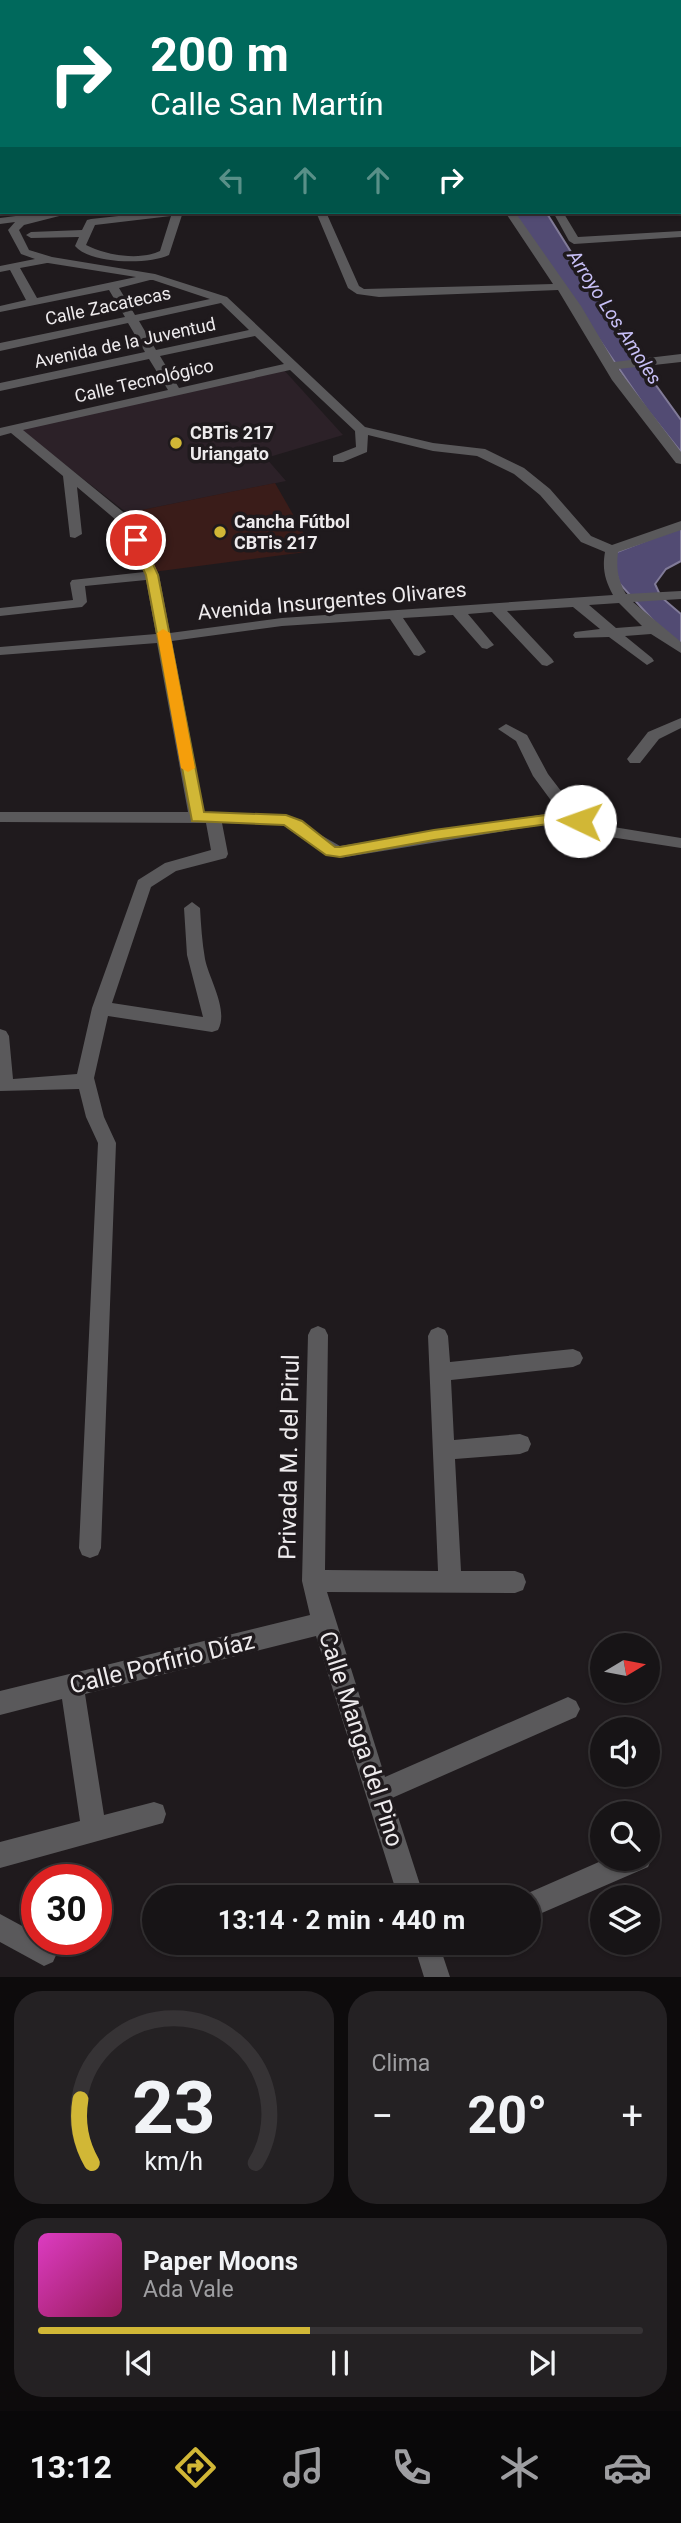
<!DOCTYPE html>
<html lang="es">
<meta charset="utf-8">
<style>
:root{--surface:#171416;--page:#242123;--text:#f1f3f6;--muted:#9e9ea1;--line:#363335;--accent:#d1b736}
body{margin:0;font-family:Roboto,sans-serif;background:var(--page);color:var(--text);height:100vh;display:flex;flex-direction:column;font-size:26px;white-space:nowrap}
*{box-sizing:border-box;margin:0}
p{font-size:23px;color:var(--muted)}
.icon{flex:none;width:38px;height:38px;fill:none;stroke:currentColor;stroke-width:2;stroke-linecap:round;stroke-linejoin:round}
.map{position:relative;height:1977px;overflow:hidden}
.side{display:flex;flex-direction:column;gap:14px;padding:14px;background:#0d0b0c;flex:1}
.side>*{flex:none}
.hud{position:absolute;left:0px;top:0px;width:682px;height:214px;box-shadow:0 2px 5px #0004,0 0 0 2px var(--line);background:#00695c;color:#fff;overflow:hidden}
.needle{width:46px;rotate:80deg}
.buttons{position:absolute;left:590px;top:1633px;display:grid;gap:14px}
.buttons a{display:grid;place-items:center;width:70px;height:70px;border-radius:50%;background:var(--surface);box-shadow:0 2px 5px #0004,0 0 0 2px var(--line);font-size:35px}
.speed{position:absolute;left:21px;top:1864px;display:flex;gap:14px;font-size:35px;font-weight:700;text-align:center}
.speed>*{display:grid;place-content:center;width:91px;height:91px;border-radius:50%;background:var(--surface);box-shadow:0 2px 5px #0004,0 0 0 2px var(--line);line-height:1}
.speed .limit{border:10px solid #d22;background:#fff;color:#111}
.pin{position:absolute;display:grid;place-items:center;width:60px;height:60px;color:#fff;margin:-30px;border:4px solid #fff;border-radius:50%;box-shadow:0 2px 7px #0007}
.me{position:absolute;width:77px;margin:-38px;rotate:273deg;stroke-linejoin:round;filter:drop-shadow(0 0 5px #0008)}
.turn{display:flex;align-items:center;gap:24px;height:147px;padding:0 35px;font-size:32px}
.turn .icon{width:91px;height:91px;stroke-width:2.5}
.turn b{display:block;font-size:49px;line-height:60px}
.lanes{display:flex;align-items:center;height:66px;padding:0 35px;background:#0003;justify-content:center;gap:35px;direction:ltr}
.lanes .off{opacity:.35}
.big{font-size:52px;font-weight:700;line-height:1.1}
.side .tile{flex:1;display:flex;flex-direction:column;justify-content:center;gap:10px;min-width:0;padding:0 24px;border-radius:28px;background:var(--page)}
.side .dial{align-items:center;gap:0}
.dial svg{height:182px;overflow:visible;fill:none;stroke:var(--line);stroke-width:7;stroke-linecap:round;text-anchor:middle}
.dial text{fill:var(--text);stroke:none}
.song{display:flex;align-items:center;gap:21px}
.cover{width:84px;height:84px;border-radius:10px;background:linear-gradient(135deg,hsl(310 70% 55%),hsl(330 70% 35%))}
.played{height:7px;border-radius:4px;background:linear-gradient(90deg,var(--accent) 45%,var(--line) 45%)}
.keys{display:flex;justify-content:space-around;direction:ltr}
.heat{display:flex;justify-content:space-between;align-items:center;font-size:38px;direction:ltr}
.side .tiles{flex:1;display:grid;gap:14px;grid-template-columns:1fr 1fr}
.tile:last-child{grid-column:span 2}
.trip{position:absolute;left:142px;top:1885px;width:399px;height:70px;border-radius:35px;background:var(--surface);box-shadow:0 2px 5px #0004,0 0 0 2px var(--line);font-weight:700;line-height:70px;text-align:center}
.dock{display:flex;height:112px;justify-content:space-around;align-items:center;background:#090809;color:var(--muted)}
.dock .icon{width:49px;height:49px}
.dock .selected{color:var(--accent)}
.dock b{font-size:32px;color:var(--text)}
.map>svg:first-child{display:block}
.built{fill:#2c2128}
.green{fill:#3a1c19}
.water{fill:#524b73;stroke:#817b98;stroke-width:2}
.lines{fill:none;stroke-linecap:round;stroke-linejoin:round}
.minor{fill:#5a595b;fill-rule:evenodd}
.major{fill:#9a979c;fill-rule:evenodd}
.route{fill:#d1b736;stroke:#887723;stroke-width:2}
.slow{fill:#f59e0b}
.poi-dot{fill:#d1b736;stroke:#1f1a1d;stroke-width:2.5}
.labels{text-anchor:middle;stroke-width:7;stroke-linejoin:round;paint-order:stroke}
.far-street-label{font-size:18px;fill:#eeebed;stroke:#1f1a1d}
.far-poi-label{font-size:18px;font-weight:bold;fill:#eeebed;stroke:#1f1a1d;text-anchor:start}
.far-water-label{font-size:19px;font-style:italic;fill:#c8c0f7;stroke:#1f1a1d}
.street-label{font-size:21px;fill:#eeebed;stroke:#1f1a1d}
.near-street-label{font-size:24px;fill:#eeebed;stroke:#1f1a1d}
</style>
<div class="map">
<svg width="681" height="1977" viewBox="0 0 681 1977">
<rect width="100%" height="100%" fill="#1f1a1d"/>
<path class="built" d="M283 369 343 435 266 458 286 481 127 513 19 429Z"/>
<path class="green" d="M275 483 314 551 153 572 127 513Z"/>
<path class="water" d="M512 212H546L645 370 681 420V452L648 411Z
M681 527V561L666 569 655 584 661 597 681 614V646L660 628 619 583 612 558 617 552Z"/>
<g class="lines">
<path class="minor" d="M83 0H91L82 2Z
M106 0H114L105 2Z
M132 0H140L131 2Z
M221 0H229V2H221Z
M617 0H625V2H617Z
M0 27H2V33H0Z
M0 79 2 80V87L0 86Z
M0 151H2L0 158Z
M47 212H75L24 225 19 230 29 250 52 257 155 274 227 297 365 427 433 443 485 449 524 468 550 489 591 536 612 545 681 521V530L618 552C616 569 618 580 626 594L681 591V599L633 602 681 642V653L651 634 625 636 652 658 654 661 647 665 609 637 575 638 573 635 575 632 600 629 573 607 507 611 552 659 554 662 547 666 542 665 492 612 468 614 494 645 487 649 482 648 453 615 403 618 426 652 419 656 414 655 390 619 282 626 172 641 204 812 286 815 340 846 546 814 558 810 533 776 516 741 498 729 506 724 527 735 548 774 574 808 595 824 681 838V848L591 834 566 818 548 824 340 858 320 851 283 825 222 823 228 854 226 858 176 871 151 887 112 1003 203 1017 187 955 184 908 192 902 200 908C201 925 202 942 205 959 209 979 229 1010 218 1030L212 1032 108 1016 94 1078 104 1117 116 1143 101 1548 98 1555 90 1558 82 1555 79 1548 98 1143 86 1117 79 1089 0 1091V1029L6 1031 9 1036 13 1079 77 1074 92 1008 138 880 165 863 211 850 206 823 0 822V812H188L157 643 0 655V647L156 634 146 580 85 586 87 602 82 607 0 616V608L73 600 70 583 72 580 144 572 122 525 77 487 82 534 75 538 70 537 63 476 11 433 0 436V428L168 390 149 359 0 391V383L145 352 128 323 0 351V343L125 317 109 290 0 312V306L26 300 10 270 0 272V266L35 259 21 254 8 230 15 222 0 224V218ZM47 263H48L136 277 37 298 20 268ZM150 280H153L210 299 135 315 119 288ZM221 303 249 330 156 350 139 321ZM255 336 284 364 179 388 160 356ZM290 370 355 431 356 447 333 456V462H343L367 452 368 435 433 451 477 456 514 474 540 495 581 542 605 552C602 569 605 580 613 595L282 618 170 633 159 575 133 520 23 430ZM619 603 642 626 616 628 589 605Z
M155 212H187L182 215 169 255C148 265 90 264 75 246L79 237 31 238 26 235 31 232 82 230 87 220 91 219ZM171 216 160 251C139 261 105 255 86 245L95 225Z
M316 212H326L359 286 364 289 553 284 505 212H515L581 306 614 362 681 354V362L618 369 681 452V464L676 463 612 380 558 290 379 297 357 294 348 288Z
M553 212H563L578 237 681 231V237L574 244 569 241Z
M681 718V728L659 739 640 763H630L627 759 648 732Z
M318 1326 325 1329 328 1335 325 1570 438 1571 428 1336 431 1330 438 1327 445 1330 448 1336 450 1362 573 1349 580 1352 583 1358 580 1364 573 1367 451 1380 454 1440 520 1434 528 1437 531 1444 528 1451 520 1454 455 1459 461 1571H515L523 1574 526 1582 523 1590 515 1593 327 1592 385 1777 568 1697 576 1701 580 1709 576 1717 392 1798 424 1897H398L316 1636 85 1694 104 1815 154 1802 163 1805 166 1814 163 1823 0 1868V1842L80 1821 62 1699 0 1715V1691L310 1615 302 1581 308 1335 311 1329Z
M648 1849 652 1858 648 1867 528 1919V1897H519L608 1858H648Z
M0 1914 37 1934V1939C48 1939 53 1943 57 1953L53 1962 44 1966 0 1942Z
M413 1942H458L454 1951 443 1956 450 1977H424Z"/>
<path class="major" d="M0 184H2V190H0Z"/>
</g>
<path class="route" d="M136 537 142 540 158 575 204 812 286 815 302 821 335 847H340L434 830 546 815 568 808 587 821 585 824H574L566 818 548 824 434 840 340 857 326 855 284 825 192 821 146 575 130 540Z"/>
<path class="slow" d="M163 629 170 633 195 768 188 772 181 768 157 633Z"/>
<g class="poi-dot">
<circle cx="176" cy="443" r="7"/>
<circle cx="220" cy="532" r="7"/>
</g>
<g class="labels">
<g class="far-street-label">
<text transform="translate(108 306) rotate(-12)" y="6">Calle Zacatecas</text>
<text transform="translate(125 343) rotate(-12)" y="6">Avenida de la Juventud</text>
<text transform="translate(144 381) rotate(-13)" y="6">Calle Tecnológico</text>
</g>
<g class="far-poi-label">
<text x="190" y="439">CBTis 217<tspan x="190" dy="21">Uriangato</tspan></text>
<text x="234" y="528">Cancha Fútbol<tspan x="234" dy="21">CBTis 217</tspan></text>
</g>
<g class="far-water-label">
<text transform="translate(615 317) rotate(57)" y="7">Arroyo Los Amoles</text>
</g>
<g class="street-label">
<text transform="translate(332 601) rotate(-5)" y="7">Avenida Insurgentes Olivares</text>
</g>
<g class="near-street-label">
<text transform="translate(289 1457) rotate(-89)" y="8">Privada M. del Pirul</text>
<text transform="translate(162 1663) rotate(-14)" y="8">Calle Porfirio Díaz</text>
<text transform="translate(361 1739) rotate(72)" y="8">Calle Manga del Pino</text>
</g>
</g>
</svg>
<div class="buttons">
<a><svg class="needle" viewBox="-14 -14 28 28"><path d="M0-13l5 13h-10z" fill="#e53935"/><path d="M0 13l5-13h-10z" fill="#9e9ea1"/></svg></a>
<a><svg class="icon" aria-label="sound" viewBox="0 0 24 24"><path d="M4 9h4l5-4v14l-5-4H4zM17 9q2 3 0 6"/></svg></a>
<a><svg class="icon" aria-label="search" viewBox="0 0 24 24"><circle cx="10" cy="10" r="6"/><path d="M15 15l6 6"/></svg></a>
<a><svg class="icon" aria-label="layers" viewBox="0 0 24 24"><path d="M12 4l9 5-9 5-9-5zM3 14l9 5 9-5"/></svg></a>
</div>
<div class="speed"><div class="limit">30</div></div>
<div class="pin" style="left:136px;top:540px;background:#d93025"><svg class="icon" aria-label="arrive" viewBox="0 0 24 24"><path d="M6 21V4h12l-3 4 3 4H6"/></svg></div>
<svg class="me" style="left:580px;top:821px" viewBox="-20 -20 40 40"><circle r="19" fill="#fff"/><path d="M0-13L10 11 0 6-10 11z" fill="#d1b736"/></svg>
<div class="trip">13:14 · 2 min · 440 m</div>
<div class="hud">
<div class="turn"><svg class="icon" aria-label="right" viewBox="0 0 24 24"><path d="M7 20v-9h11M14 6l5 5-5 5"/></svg><div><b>200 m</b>Calle San Martín</div></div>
<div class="lanes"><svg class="icon off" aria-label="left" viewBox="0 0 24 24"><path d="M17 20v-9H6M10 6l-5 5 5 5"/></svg><svg class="icon off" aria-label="ahead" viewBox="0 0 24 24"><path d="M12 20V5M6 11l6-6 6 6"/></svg><svg class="icon off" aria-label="ahead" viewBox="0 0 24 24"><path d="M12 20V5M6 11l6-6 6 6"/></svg><svg class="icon" aria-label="right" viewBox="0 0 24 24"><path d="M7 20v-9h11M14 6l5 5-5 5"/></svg></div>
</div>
</div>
<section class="side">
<div class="tiles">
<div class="tile dial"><svg viewBox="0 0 100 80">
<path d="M14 69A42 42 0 1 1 86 69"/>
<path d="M14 69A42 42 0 0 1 9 41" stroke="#d1b736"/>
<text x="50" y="56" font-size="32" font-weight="700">23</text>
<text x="50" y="72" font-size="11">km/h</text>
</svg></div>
<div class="tile"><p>Clima</p>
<div class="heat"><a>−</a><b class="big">20°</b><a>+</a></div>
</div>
<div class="tile">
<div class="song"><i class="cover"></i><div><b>Paper Moons</b><p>Ada Vale</p></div></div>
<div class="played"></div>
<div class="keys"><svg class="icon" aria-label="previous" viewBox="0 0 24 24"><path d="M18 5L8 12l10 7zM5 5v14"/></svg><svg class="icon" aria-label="pause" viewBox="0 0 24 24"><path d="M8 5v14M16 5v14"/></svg><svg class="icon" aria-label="next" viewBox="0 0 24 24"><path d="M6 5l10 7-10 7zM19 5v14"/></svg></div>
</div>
</div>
</section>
<nav class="dock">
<b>13:12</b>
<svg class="icon selected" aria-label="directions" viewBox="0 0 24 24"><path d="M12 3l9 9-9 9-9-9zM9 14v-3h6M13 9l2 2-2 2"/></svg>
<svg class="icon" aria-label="music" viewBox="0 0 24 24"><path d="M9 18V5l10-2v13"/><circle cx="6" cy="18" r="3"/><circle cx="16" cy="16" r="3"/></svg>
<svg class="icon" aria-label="phone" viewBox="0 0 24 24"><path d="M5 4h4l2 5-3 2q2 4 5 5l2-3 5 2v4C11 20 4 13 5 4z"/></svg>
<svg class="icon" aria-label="climate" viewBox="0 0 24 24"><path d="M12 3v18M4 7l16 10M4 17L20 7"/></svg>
<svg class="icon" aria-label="car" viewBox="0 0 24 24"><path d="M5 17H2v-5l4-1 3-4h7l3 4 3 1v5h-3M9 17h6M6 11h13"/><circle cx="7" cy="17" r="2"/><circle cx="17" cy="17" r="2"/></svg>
</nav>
